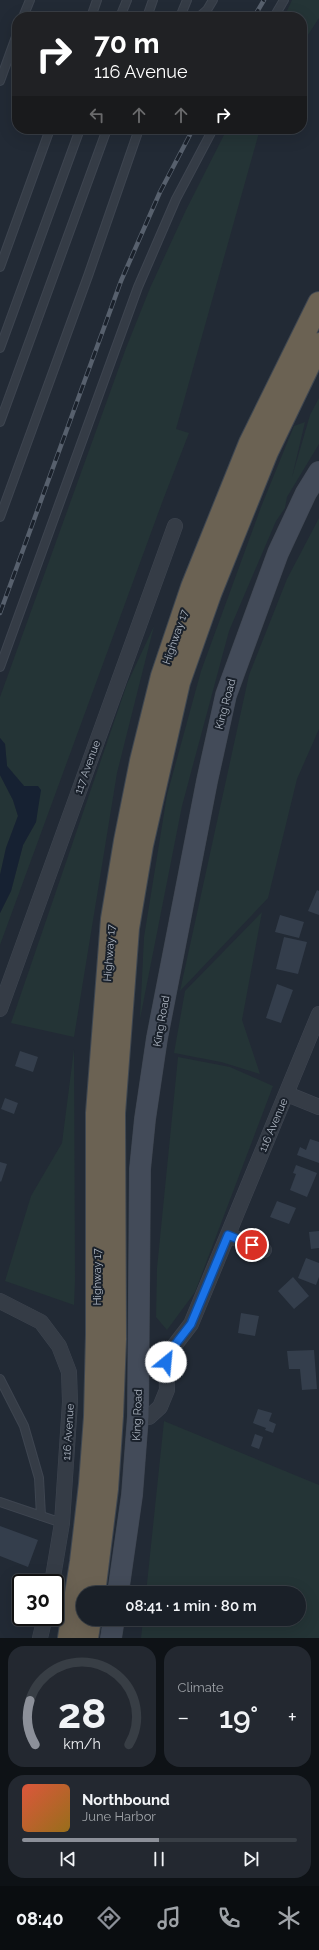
<!DOCTYPE html>
<meta charset="utf-8">
<style>
:root{--surface:#1a2028;--page:#232830;--text:#f1f3f6;--muted:#9fa3a8;--line:#383e45;--accent:#8c9099}
body{margin:0;font-family:Raleway,sans-serif;background:var(--page);color:var(--text);height:100vh;display:flex;flex-direction:column;font-size:15px;white-space:nowrap}
*{box-sizing:border-box;margin:0}
p{font-size:13px;color:var(--muted)}
.icon{flex:none;width:22px;height:22px;fill:none;stroke:currentColor;stroke-width:2;stroke-linecap:round;stroke-linejoin:round}
.map{position:relative;height:1638px;overflow:hidden}
.drawer{display:flex;flex-direction:column;gap:8px;padding:8px;background:#0e1216;flex:1}
.drawer>*{flex:none}
.banner{position:absolute;left:12px;top:12px;width:295px;height:122px;border-radius:16px;box-shadow:0 4px 16px #0002,0 0 0 1px var(--line);background:#202124;color:#fff;overflow:hidden}
.speed{position:absolute;left:12px;top:1574px;display:flex;gap:8px;font-size:20px;font-weight:700;text-align:center}
.speed>*{display:grid;place-content:center;width:52px;height:52px;border-radius:50%;background:var(--surface);box-shadow:0 4px 16px #0002,0 0 0 1px var(--line);line-height:1}
.speed .limit{border:2px solid #111;border-radius:6px;background:#fff;color:#111}
.pin{position:absolute;display:grid;place-items:center;width:34px;height:34px;color:#fff;margin:-17px;border:2px solid #fff;border-radius:50%;box-shadow:0 1px 4px #0007}
.me{position:absolute;width:44px;margin:-22px;rotate:28deg;stroke-linejoin:round;filter:drop-shadow(0 0 3px #0008)}
.turn{display:flex;align-items:center;gap:14px;height:84px;padding:0 16px;font-size:18px}
.turn .icon{width:52px;height:52px;stroke-width:2.5}
.turn b{display:block;font-size:28px;line-height:34px}
.lanes{display:flex;align-items:center;height:38px;padding:0 16px;background:#0003;justify-content:center;gap:20px;direction:ltr}
.lanes .off{opacity:.35}
.big{font-size:30px;font-weight:600;line-height:1.1}
.drawer .tile{flex:1;display:flex;flex-direction:column;justify-content:center;gap:6px;min-width:0;padding:0 14px;border-radius:16px;background:var(--page)}
.drawer .dial{align-items:center;gap:0}
.dial svg{height:104px;overflow:visible;fill:none;stroke:var(--line);stroke-width:7;stroke-linecap:round;text-anchor:middle}
.dial text{fill:var(--text);stroke:none}
.song{display:flex;align-items:center;gap:12px}
.cover{width:48px;height:48px;border-radius:6px;background:linear-gradient(135deg,hsl(10 70% 55%),hsl(40 70% 35%))}
.played{height:4px;border-radius:2px;background:linear-gradient(90deg,var(--accent) 50%,var(--line) 50%)}
.keys{display:flex;justify-content:space-around;direction:ltr}
.heat{display:flex;justify-content:space-between;align-items:center;font-size:22px;direction:ltr}
.drawer .tiles{flex:1;display:grid;gap:8px;grid-template-columns:1fr 1fr}
.tile:last-child{grid-column:span 2}
.trip{position:absolute;left:76px;top:1586px;width:230px;height:40px;border-radius:20px;background:var(--surface);box-shadow:0 4px 16px #0002,0 0 0 1px var(--line);font-weight:600;line-height:40px;text-align:center}
.dock{display:flex;height:64px;justify-content:space-around;align-items:center;background:#0a0d10;color:var(--muted)}
.dock .icon{width:28px;height:28px}
.dock .current{color:var(--accent)}
.dock b{font-size:18px;color:var(--text)}
.map>svg:first-child{display:block}
.green{fill:#243436}
.water{fill:#162132}
.building{fill:#343e4c}
.lines{fill:none;stroke-linecap:round;stroke-linejoin:round}
.lane-casing{stroke:#3e4550;stroke-width:10}
.street-casing{stroke:#3e4550;stroke-width:16}
.secondary-casing{stroke:#3e4550;stroke-width:22}
.highway-casing{stroke:#3f4751;stroke-width:24}
.lane{stroke:#353c46;stroke-width:8}
.street{stroke:#353c46;stroke-width:15}
.secondary{stroke:#434b59;stroke-width:21}
.highway{stroke:#6b6253;stroke-width:22}
.rail-casing{stroke:#57606d;stroke-width:4.5}
.rail{stroke:#1a212b;stroke-width:3;stroke-dasharray:9;stroke-linecap:butt}
.route-casing{stroke:#114b97;stroke-width:10}
.route{stroke:#1a73e8;stroke-width:7}
.labels{text-anchor:middle;stroke-width:4;stroke-linejoin:round;paint-order:stroke}
.street-label{font-size:11px;fill:#afb7c3;stroke:#1a212b}
</style>
<div class="map">
<svg width="319" height="1638" viewBox="0 0 319 1638">
<rect width="100%" height="100%" fill="#222a35"/>
<path class="green" d="M292 0H319V18L302 44V17H284Z
M227 129H260L176 429 189 433 163 500 0 945V913L11 891 23 845 36 822 38 786H24L7 766 5 744 0 738V697L126 348 150 288 186 210Z
M319 398V444L287 497 285 508 276 521 229 631 182 806 140 1019 144 937 167 795 201 671 261 507 294 426 305 422 292 477 310 415Z
M319 518V729L297 779 268 898 180 991 249 675 287 579Z
M154 626 117 773 74 1037 11 1023 127 684Z
M0 775 13 800 18 816 6 848 0 875Z
M262 912 242 1020 260 1074 221 1062 174 1053 185 991Z
M74 1049 75 1279 74 1305 5 1281 31 1196 62 1143Z
M178 1057 230 1067 273 1086 195 1292 167 1330 156 1317 157 1268Z
M164 1421 319 1485V1638H141L143 1619H299V1593H146Z"/>
<path class="water" d="M0 738 5 744 7 766 24 786H38L41 790 36 822 23 845 11 891 0 913V875L6 848 18 816 13 800 0 775Z"/>
<path class="building" d="M317 890 319 891V915L308 911Z
M280 915 304 922 299 938 275 932Z
M284 937 307 942 298 974 276 969Z
M277 984 293 990 281 1023 266 1018Z
M20 1051 38 1057 33 1072 15 1066Z
M5 1098 18 1103 14 1114 1 1109Z
M310 1139 319 1142V1163L297 1155 300 1147 306 1150Z
M0 1162 7 1164 1 1182 0 1181Z
M296 1165 317 1173 307 1197 290 1190 296 1174 293 1173Z
M277 1201 296 1208 289 1224 270 1217Z
M319 1231V1248L311 1249 309 1232Z
M306 1258 319 1263V1277L316 1285 298 1278Z
M293 1277 309 1296 294 1309 278 1291Z
M241 1313 259 1316 255 1336 238 1333Z
M314 1350 317 1389 302 1390 300 1369H289L287 1351Z
M258 1409 272 1413 269 1421 276 1424 273 1433 265 1430 266 1428 253 1423Z
M255 1434 263 1437 259 1449 251 1446Z
M0 1526 38 1540 28 1567 0 1556Z"/>
<g class="lines">
<defs>
<path id="lane" d="M23 17 30 0
M91 17 97 0
M120 17 127 0
M147 17 153 0
M180 17 187 0
M199 17 207 10 213 0
M274 17 284 0
M0 81 17 34
M0 267 50 129
M0 348 80 129
M0 422 107 129
M0 517 88 276 139 129
M0 667 138 287 176 199 213 129
M0 1379 24 1426 39 1478 41 1516
M0 1502 62 1523"/>
<path id="street" d="M0 1009 175 526
M287 1094 319 1107
M228 1235 264 1250
M0 1301 41 1322 59 1346 69 1372 70 1402 62 1523 52 1583
M138 1416 149 1417 160 1407 167 1390 166 1362 171 1350 191 1324 319 1014
M40 1638 45 1617"/>
<path id="secondary" d="M118 1593 132 1495 138 1416 140 1169 145 1119 157 1038 207 781 226 695 278 553 306 493 319 472
M111 1638 114 1619"/>
<path id="highway" d="M94 1593 107 1489 112 1416 115 1339 114 1113 128 928 142 845 179 682 210 594 267 452 319 344
M69 1638 81 1562 90 1484 95 1417 97 1334V1113L112 919 125 841 141 761 162 676 192 587 250 443 319 303
M87 1638 90 1619"/>
</defs>
<use href="#lane" class="lane-casing"/>
<use href="#street" class="street-casing"/>
<use href="#secondary" class="secondary-casing"/>
<use href="#highway" class="highway-casing"/>
<use href="#lane" class="lane"/>
<use href="#street" class="street"/>
<use href="#secondary" class="secondary"/>
<use href="#highway" class="highway"/>
<defs>
<path id="rail" d="M254 17 264 0
M0 613 121 281 160 192 193 129"/>
</defs>
<use href="#rail" class="rail-casing"/>
<use href="#rail" class="rail"/>
</g>
<g class="lines">
<defs>
<path id="route" d="M166 1362 171 1350 191 1324 228 1235 252 1245"/>
</defs>
<use href="#route" class="route-casing"/>
<use href="#route" class="route"/>
</g>
<g class="labels">
<g class="street-label">
<text transform="translate(175 637) rotate(-71)" y="4">Highway 17</text>
<text transform="translate(225 704) rotate(-75)" y="4">King Road</text>
<text transform="translate(87 767) rotate(-70)" y="4">117 Avenue</text>
<text transform="translate(109 953) rotate(-86)" y="4">Highway 17</text>
<text transform="translate(161 1021) rotate(-80)" y="4">King Road</text>
<text transform="translate(273 1125) rotate(-67)" y="4">116 Avenue</text>
<text transform="translate(97 1277) rotate(-90)" y="4">Highway 17</text>
<text transform="translate(137 1415) rotate(-88)" y="4">King Road</text>
<text transform="translate(68 1432) rotate(-86)" y="4">116 Avenue</text>
</g>
</g>
</svg>
<div class="speed"><div class="limit">30</div></div>
<div class="pin" style="left:252px;top:1245px;background:#d93025"><svg class="icon" aria-label="arrive" viewBox="0 0 24 24"><path d="M6 21V4h12l-3 4 3 4H6"/></svg></div>
<svg class="me" style="left:166px;top:1362px" viewBox="-20 -20 40 40"><circle r="19" fill="#fff"/><path d="M0-13L10 11 0 6-10 11z" fill="#1a73e8"/></svg>
<div class="trip">08:41 · 1 min · 80 m</div>
<div class="banner">
<div class="turn"><svg class="icon" aria-label="right" viewBox="0 0 24 24"><path d="M7 20v-9h11M14 6l5 5-5 5"/></svg><div><b>70 m</b>116 Avenue</div></div>
<div class="lanes"><svg class="icon off" aria-label="left" viewBox="0 0 24 24"><path d="M17 20v-9H6M10 6l-5 5 5 5"/></svg><svg class="icon off" aria-label="ahead" viewBox="0 0 24 24"><path d="M12 20V5M6 11l6-6 6 6"/></svg><svg class="icon off" aria-label="ahead" viewBox="0 0 24 24"><path d="M12 20V5M6 11l6-6 6 6"/></svg><svg class="icon" aria-label="right" viewBox="0 0 24 24"><path d="M7 20v-9h11M14 6l5 5-5 5"/></svg></div>
</div>
</div>
<section class="drawer">
<div class="tiles">
<div class="tile dial"><svg viewBox="0 0 100 80">
<path d="M14 69A42 42 0 1 1 86 69"/>
<path d="M14 69A42 42 0 0 1 10 35" stroke="#8c9099"/>
<text x="50" y="56" font-size="32" font-weight="700">28</text>
<text x="50" y="72" font-size="11">km/h</text>
</svg></div>
<div class="tile"><p>Climate</p>
<div class="heat"><a>−</a><b class="big">19°</b><a>+</a></div>
</div>
<div class="tile">
<div class="song"><i class="cover"></i><div><b>Northbound</b><p>June Harbor</p></div></div>
<div class="played"></div>
<div class="keys"><svg class="icon" aria-label="previous" viewBox="0 0 24 24"><path d="M18 5L8 12l10 7zM5 5v14"/></svg><svg class="icon" aria-label="pause" viewBox="0 0 24 24"><path d="M8 5v14M16 5v14"/></svg><svg class="icon" aria-label="next" viewBox="0 0 24 24"><path d="M6 5l10 7-10 7zM19 5v14"/></svg></div>
</div>
</div>
</section>
<nav class="dock">
<b>08:40</b>
<svg class="icon current" aria-label="directions" viewBox="0 0 24 24"><path d="M12 3l9 9-9 9-9-9zM9 14v-3h6M13 9l2 2-2 2"/></svg>
<svg class="icon" aria-label="music" viewBox="0 0 24 24"><path d="M9 18V5l10-2v13"/><circle cx="6" cy="18" r="3"/><circle cx="16" cy="16" r="3"/></svg>
<svg class="icon" aria-label="phone" viewBox="0 0 24 24"><path d="M5 4h4l2 5-3 2q2 4 5 5l2-3 5 2v4C11 20 4 13 5 4z"/></svg>
<svg class="icon" aria-label="climate" viewBox="0 0 24 24"><path d="M12 3v18M4 7l16 10M4 17L20 7"/></svg>
</nav>
